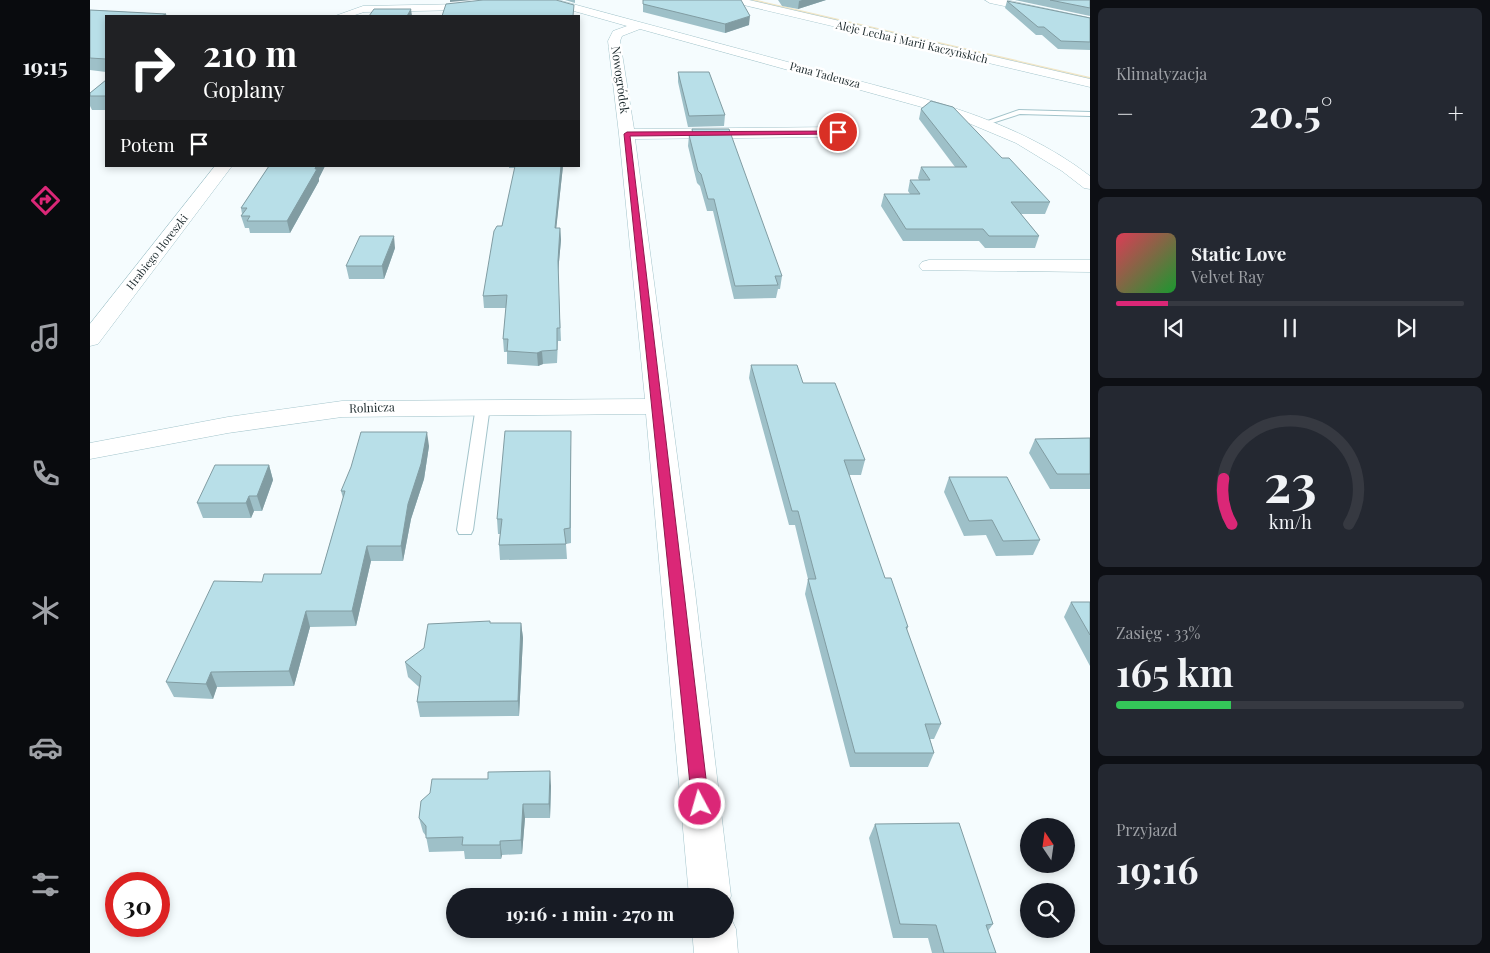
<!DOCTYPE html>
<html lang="pl">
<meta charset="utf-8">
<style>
:root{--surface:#171b24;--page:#242831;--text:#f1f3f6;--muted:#9ea1a6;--line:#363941;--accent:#db2777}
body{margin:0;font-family:"Playfair Display",serif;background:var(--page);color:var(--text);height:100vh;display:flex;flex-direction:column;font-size:19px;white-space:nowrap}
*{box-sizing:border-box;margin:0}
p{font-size:16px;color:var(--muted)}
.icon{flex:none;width:28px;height:28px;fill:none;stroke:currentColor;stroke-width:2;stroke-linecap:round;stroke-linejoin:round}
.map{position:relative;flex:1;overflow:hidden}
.side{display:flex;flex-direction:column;gap:8px;padding:8px;background:#0d0f14;width:400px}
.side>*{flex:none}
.banner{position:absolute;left:15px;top:15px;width:475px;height:152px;border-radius:0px;box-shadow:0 2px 8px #0003;background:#202124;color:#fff;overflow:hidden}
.needle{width:32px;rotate:347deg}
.buttons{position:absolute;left:930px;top:818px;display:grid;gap:10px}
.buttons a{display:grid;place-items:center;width:55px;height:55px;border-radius:50%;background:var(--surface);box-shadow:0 2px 8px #0003;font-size:25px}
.speed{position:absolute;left:15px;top:872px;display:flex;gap:10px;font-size:25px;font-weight:700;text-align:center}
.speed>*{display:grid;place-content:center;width:65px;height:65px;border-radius:50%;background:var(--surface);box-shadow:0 2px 8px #0003;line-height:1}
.speed .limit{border:8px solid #d22;background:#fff;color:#111}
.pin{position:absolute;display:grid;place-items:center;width:42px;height:42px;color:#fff;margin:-21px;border:2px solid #fff;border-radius:50%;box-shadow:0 1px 5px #0007}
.me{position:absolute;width:55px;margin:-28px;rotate:354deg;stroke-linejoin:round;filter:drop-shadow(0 0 4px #0008)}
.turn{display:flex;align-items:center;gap:18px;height:105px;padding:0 15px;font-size:22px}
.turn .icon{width:65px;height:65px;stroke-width:2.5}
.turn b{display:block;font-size:35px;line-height:42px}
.then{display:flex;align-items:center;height:48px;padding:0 15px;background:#0003;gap:10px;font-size:19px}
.big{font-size:38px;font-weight:700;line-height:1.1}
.side .card{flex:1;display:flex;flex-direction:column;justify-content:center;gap:8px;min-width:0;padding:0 18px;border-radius:8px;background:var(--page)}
.side .dial{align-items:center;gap:0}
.dial svg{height:130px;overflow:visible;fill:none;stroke:var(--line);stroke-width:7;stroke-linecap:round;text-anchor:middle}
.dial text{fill:var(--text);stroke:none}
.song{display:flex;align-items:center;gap:15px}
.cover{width:60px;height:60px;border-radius:8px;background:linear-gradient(135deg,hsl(350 70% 55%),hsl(130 70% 35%))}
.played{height:5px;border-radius:2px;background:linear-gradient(90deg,var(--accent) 15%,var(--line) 15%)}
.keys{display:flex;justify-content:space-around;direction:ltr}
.heat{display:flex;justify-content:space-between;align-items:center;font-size:28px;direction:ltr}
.charge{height:8px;border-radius:4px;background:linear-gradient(90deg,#34c759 33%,var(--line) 0)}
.trip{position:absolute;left:356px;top:888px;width:288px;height:50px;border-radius:25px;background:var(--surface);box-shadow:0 2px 8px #0003;font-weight:700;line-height:50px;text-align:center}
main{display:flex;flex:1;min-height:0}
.dock{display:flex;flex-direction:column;width:90px;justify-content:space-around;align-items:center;background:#090b0e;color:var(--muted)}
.dock .icon{width:35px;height:35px}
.dock .current{color:var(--accent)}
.dock b{font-size:22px;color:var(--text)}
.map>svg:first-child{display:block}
.green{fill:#f1e6c7}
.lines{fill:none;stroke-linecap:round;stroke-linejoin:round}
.lane-casing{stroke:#a3c4cb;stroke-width:2}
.street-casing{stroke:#a3c4cb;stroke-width:1}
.primary-casing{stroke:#a3c4cb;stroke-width:1}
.lane{fill:#fff;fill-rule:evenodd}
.street{fill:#fff;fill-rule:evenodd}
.primary{fill:#fff;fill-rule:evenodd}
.wall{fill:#9ec0c8}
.shaded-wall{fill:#819ca2}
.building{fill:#b8dfe8;stroke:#819ca2}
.route{fill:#db2777;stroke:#8e194d}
.labels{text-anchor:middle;stroke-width:5;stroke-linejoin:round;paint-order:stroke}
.far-street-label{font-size:11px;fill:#1b282b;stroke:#fff}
.street-label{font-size:12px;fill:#1b282b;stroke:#fff}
</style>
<main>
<nav class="dock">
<b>19:15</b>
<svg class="icon current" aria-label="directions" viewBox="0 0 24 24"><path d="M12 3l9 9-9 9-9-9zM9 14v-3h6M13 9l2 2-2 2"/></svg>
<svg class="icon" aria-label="music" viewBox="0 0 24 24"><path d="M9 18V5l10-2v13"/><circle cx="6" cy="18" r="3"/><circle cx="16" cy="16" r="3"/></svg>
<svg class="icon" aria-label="phone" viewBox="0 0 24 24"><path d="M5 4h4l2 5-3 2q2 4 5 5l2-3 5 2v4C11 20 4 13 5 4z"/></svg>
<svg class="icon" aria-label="climate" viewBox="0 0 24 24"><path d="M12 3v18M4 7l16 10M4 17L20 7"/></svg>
<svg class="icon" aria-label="car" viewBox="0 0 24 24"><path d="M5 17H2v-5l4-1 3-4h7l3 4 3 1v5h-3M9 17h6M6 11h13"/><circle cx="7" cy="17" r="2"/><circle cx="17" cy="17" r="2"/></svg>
<svg class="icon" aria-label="filters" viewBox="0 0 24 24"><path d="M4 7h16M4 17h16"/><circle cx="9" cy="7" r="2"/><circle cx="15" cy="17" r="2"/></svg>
</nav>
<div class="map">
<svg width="1000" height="953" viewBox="0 0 1000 953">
<rect width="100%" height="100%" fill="#f5fcfe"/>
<path class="green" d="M656 0H667L1000 77V80Z"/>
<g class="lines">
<defs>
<path id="lane" d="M929 110 1000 112V116L930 114 896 125 892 123Z
M393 402 400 406 383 530 381 534H369L367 530 386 406Z"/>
<path id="street" d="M399 0H426L421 3 375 10 274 12 262 16H245L273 6 375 4Z
M451 0H468C556 24 643 47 731 71 824 96 922 116 1000 176V189L994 188 972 171 926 143 857 114 550 29 532 36 530 41 544 129 748 127 756 132 748 137 545 139 605 591 641 896 635 911V896H599L556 414 252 417 138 433 0 459V443L138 417 252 401 555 399 529 134 518 41 523 31 537 26 452 2Z
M895 0H916L1000 18V24L900 3Z
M125 166H142L8 344 0 346V324Z
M839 260H1000V272L832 270 829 266 832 262Z
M635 912 639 914 646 929 648 953H604L602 929H635Z"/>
<path id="primary" d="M640 0H659L1000 79V87L645 3Z"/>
</defs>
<use href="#lane" class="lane-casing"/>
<use href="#street" class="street-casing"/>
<use href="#primary" class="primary-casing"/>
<use href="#lane" class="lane"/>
<use href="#street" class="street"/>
<use href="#primary" class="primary"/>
</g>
<path class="wall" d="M475 0H485V3Z
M553 0 659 25 635 33 553 12Z
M688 0H736L708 9 692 6Z
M925 0H1000V16Z
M917 1 1000 18V50L968 49 952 35H946L915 8Z
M0 10 76 14 77 16H16V72L0 70Z
M588 72 635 115 634 126 598 127 588 82Z
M16 80V110H2L0 106V93Z
M831 109 912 158 960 202 955 214H931L949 236 945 248H895L889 241H813L791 206 794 194H820L818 191 820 180H829L828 178 831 167H865L829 119Z
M602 129 692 276 690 289H688L686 298 644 299 623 211H617L610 186 607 183 598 146 599 135H602Z
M179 166H235L229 178V181L200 233H160L159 228H155L151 216 152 214 151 208Z
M419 166H473L466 228H470L471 240 468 272 471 341H468L467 363 453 364 448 366 417 364V352H414L413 339 416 308H394L393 296 412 226 425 168H419Z
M305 248 294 279H259L256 266Z
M661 365 713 383 775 460 771 475H759L795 578 818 627 817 630 851 724 844 739H840L844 753 838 767H760L715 594 718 579 705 525H699L659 378Z
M1000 438V489H960L939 453 945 439Z
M481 445V543L476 544 477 559 410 560 409 545 410 534H408L407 519Z
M339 446 334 479 321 519 313 561H281L266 626 220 627 204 686 127 687 123 699 84 697 76 682 172 582 231 574 253 498 251 491Z
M179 465 183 480 172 511H164L161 518H113L107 503Z
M859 477 950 540 943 555 906 556 896 535 874 536 854 492Z
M981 602H1000V666L974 617Z
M401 623H431L433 638 429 716 330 717 327 702 329 687 318 677 315 662Z
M461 786 460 818H435L432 854 412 855 411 859H375L374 851 339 852 336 836 333 832 329 818Z
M785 824 903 924 898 931 906 953H842L838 938H803L779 838Z"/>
<path class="shaded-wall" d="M360 0H382L360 2Z
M712 0H736L708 9 709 1Z
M321 9 322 16H317Z
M660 16 659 25 635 33V24Z
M226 166H235L229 178V181L200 233 197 221Z
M471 166H473L465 240V228Z
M470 228 471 240 468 273V261Z
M304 236 305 248 294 279 292 266Z
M452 351 453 364 448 366 447 353Z
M337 432 339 446 334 479 321 519 313 561 311 546 318 504Z
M179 465 183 480 172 511 167 496Z
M159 496 164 511 161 518 156 503Z
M277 546 281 561 266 626 262 611Z
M216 611 220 627 204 686 199 671Z
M431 623 433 638 429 716 428 701Z
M121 672 127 687 123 699 116 684Z
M460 771 461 786 460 818 459 804Z
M433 804 435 818 432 854 431 840Z
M410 841 412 855 411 859 410 845Z"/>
<path class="building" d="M393 0H466L484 5 483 16H352L356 4Z
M553 0H651L660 16 635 24 553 4Z
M960 0H1000V8Z
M917 1 1000 18V42L971 41 954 27H948Z
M284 9H321L317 16H279Z
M0 10 76 14 71 16H16V59L0 58Z
M588 72H619L635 115 599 116Z
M16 80V96H0V93Z
M841 101 863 107 912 158H919L960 202H921L949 236H899L893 229H816L794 194H830L820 180H840L831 167H877L831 109Z
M602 129H639L692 276H685L688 285 645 286 624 199H618L611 174 608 171 599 135H603Z
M179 166H226L225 169H227L197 221H157L160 216H151L157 208H151Z
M425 166H471L465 228H470L468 261 470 328H467V350L452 351 447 353 417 351 418 339H413L417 295 393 296 404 231 407 226H412Z
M270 236H304L292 266H256Z
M661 365H707L713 383H745L775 460H754L795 578H801L818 627H816L851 724H835L844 753H765L718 579H726L708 511H702Z
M415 431H481L480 528 474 529 476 544 409 545 412 519H407Z
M271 432H337L331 464 318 504 311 546H277L262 611H216L199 671 121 672 116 684 76 682 124 581 172 582 174 574H231L255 491H251L261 467Z
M1000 438V474H967L945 439Z
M125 465H179L167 496H159L156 503H107Z
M859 477H917L950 540 913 541 902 520 879 521Z
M981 602H1000V635Z
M400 621V623H431L428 701 327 702 331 676 315 662 334 648 338 624Z
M460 771 459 804H433L431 840 410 841V845H372L373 837 336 838V826L329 818 331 801 340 793 342 779H398V772Z
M869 823 903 924 896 925 906 953H854L846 925 810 924 785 824Z"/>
<path class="route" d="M748 131 750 134 540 136 619 804 616 809 610 811 605 809 602 804 534 134 537 132Z"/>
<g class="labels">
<g class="far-street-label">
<text transform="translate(822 42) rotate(13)" y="4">Aleje Lecha i Marii Kaczyńskich</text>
<text transform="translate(735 75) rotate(15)" y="4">Pana Tadeusza</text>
<text transform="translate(67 252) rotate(-52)" y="4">Hrabiego Horeszki</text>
</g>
<g class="street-label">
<text transform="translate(530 80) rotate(82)" y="4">Nowogródek</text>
<text transform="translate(282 408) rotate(-2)" y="4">Rolnicza</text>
</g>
</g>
</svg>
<div class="buttons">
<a><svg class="needle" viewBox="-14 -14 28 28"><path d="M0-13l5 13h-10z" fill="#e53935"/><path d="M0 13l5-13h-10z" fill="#9ea1a6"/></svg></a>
<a><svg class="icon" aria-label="search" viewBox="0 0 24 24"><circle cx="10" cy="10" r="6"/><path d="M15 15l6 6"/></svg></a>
</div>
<div class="speed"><div class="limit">30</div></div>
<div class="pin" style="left:748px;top:132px;background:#d93025"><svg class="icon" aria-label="arrive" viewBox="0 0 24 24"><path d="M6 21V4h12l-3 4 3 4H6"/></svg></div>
<svg class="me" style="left:610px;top:804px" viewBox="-20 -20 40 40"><circle r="17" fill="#db2777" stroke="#fff" stroke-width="3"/><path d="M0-11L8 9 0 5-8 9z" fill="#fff"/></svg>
<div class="trip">19:16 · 1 min · 270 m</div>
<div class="banner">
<div class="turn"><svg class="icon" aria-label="right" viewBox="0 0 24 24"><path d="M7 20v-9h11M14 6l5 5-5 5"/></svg><div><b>210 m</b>Goplany</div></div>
<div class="then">Potem<svg class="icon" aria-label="arrive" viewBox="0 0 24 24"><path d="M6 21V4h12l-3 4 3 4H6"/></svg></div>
</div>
</div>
<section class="side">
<div class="card"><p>Klimatyzacja</p>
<div class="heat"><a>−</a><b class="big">20.5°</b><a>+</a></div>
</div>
<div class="card">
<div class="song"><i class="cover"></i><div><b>Static Love</b><p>Velvet Ray</p></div></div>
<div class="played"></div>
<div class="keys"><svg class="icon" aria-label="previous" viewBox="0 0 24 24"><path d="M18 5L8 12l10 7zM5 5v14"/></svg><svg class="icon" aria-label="pause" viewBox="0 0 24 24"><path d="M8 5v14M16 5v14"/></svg><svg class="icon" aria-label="next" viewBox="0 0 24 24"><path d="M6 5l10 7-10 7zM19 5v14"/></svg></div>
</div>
<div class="card dial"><svg viewBox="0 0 100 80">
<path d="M14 69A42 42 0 1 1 86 69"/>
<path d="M14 69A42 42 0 0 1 9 41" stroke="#db2777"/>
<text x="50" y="56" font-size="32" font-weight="700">23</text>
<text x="50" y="72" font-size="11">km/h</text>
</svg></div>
<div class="card"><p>Zasięg · 33%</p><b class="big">165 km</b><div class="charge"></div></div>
<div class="card"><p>Przyjazd</p><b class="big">19:16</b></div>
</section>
</main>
